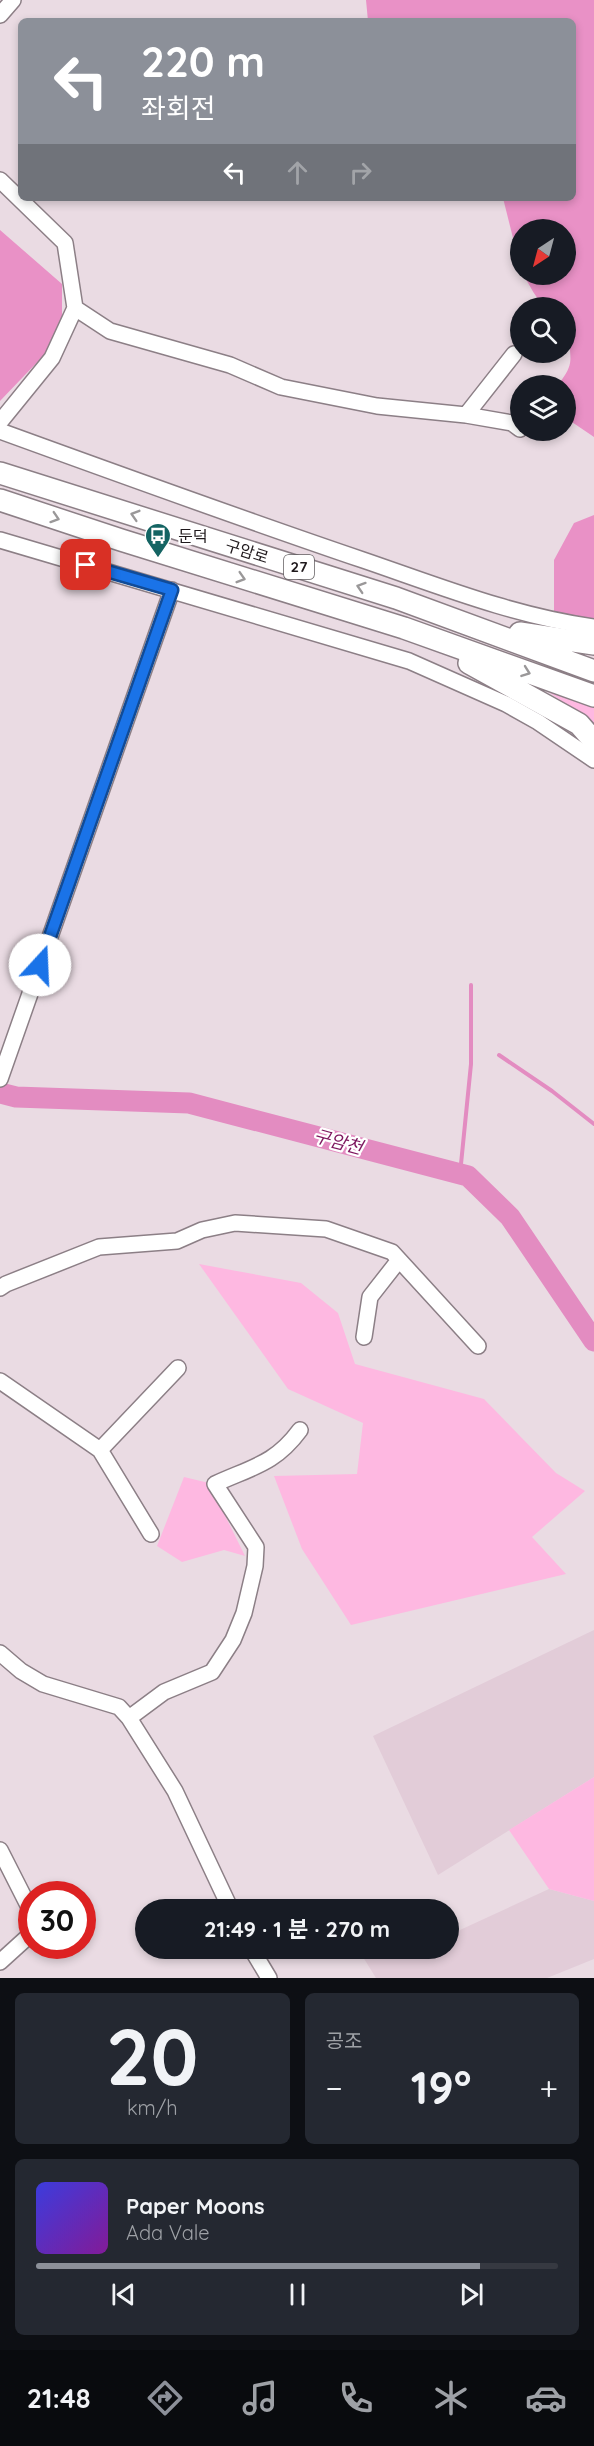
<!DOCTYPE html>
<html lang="ko">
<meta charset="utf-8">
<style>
:root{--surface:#171b24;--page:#242831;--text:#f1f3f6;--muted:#9ea1a6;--line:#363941;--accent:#8c9099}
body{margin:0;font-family:Quicksand,"Noto Sans KR",sans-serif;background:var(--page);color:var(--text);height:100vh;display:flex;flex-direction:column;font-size:22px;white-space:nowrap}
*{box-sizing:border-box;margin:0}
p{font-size:20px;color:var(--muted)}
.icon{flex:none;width:33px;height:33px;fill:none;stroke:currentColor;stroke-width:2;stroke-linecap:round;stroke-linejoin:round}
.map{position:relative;height:1978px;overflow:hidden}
.panel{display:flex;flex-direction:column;gap:15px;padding:15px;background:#0d0f14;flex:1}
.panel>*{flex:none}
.top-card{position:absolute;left:18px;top:18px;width:558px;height:183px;border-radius:9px;box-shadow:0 3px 9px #0003;background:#8c9099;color:#fff;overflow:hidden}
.needle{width:39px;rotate:216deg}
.controls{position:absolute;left:510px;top:219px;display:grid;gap:12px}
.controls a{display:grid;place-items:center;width:66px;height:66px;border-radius:50%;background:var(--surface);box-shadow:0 3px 9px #0003;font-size:30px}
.speed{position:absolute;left:18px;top:1881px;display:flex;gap:12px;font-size:30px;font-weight:700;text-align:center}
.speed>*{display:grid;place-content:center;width:78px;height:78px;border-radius:50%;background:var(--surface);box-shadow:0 3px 9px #0003;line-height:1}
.speed .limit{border:9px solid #d22;background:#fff;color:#111}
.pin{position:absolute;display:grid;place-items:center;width:51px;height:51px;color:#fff;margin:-26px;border-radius:12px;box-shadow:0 3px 9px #0006}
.me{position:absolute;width:66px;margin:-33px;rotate:20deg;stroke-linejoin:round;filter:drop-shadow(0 0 4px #0008)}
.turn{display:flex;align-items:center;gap:21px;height:126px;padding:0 24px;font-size:27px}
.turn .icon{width:78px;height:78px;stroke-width:2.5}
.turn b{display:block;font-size:42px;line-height:51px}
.lanes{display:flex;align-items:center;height:57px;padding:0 24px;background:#0003;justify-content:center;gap:30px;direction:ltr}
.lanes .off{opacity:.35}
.big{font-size:45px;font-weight:700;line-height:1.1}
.panel .widget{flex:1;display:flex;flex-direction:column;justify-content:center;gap:9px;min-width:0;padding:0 21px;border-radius:9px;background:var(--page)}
.panel .dial{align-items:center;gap:0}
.dial b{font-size:78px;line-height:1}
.song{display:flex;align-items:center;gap:18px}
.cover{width:72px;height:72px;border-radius:9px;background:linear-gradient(135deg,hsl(240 70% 55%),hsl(290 70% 35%))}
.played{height:6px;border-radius:3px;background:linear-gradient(90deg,var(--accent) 85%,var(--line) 85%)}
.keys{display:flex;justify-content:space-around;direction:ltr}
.heat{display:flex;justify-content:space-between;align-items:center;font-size:33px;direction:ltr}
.panel .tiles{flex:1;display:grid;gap:15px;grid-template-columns:1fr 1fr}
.widget:last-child{grid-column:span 2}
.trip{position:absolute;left:135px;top:1899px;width:324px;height:60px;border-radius:30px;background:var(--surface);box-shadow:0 3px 9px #0003;font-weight:700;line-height:60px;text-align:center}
.dock{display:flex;height:96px;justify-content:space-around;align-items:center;background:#090b0e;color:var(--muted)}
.dock .icon{width:42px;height:42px}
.dock .active{color:var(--accent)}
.dock b{font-size:27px;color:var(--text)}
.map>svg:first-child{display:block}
.built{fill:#e2ccd8}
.green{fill:#feb8e1}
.forest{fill:#e991c6}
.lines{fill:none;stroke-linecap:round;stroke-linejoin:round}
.stream{stroke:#e38cc1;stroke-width:4}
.river{stroke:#e38cc1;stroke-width:21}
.minor-casing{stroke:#8c7f86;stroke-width:18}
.highway-casing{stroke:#8c7f86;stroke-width:24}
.minor{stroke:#fff;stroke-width:15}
.highway{stroke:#fff;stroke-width:21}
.oneway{stroke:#9a9899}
.route-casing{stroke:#114b97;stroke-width:15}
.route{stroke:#1a73e8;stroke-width:10}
.labels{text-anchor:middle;stroke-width:4.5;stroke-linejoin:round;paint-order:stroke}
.shield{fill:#fff;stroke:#625e60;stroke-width:1.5}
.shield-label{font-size:15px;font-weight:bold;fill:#1f191c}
.poi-label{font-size:16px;fill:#1f191c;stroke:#fff;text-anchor:start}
.street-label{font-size:16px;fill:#1f191c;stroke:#fff}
.water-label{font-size:18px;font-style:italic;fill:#7d165e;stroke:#fff}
</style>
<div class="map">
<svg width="594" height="1978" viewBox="0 0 594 1978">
<rect width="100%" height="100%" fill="#eadbe3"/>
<path class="built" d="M594 1630V1777L438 1875 373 1736Z
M549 1889 594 1901V1959L547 1978H376L358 1949H394L400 1957 420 1949 448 1948 449 1935Z"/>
<path class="green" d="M540 686 594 705V724Z
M199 1264 301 1283 338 1313 355 1364 484 1399 556 1473 585 1491 532 1537 566 1574 351 1625 302 1549 274 1476 357 1474 363 1423 288 1389Z
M184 1477 209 1483 245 1556 224 1550 182 1562 157 1546Z
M594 1777V1901L549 1889 509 1830Z"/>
<path class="forest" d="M366 0H594V437L566 418V386L543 385 561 381C575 362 569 359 570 339 570 333 572 326 573 320L566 316V308C536 308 538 297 523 275L566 274V230H520V266L503 198H573V21H368Z
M0 230 62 284V320L46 353 0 401Z
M594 515V619L554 613V560L574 523Z"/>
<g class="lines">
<path class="stream" d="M499 1055 552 1091 594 1124
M460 1174 471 1064V985"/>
<path class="river" d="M0 1093 16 1097 189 1103 468 1176 510 1217 594 1341"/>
<defs>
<path id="minor" d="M0 15 13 0
M0 180 65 243 75 308 52 358 0 422
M75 308 110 331 230 365 281 387 377 406 466 415 512 423 520 429
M466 415 514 354
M0 431C121 475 242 519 363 560 439 586 514 616 594 627
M0 540 409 661 506 704 538 722 594 760
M0 1079 172 590
M0 1288 6 1284 99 1247 177 1241 202 1230 235 1223 326 1229 392 1252 478 1346
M364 1337 370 1297 399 1260
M0 1381 100 1450 151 1534
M100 1450 178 1368
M0 1653 21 1671 43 1684 119 1707 129 1718 175 1791 231 1910
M129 1718 164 1692 212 1672 233 1640 244 1613 255 1566 256 1547 215 1484C252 1467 275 1464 300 1430
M0 1850 32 1913
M251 1948 269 1978
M0 1962 32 1933"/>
<path id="highway" d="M0 473 396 598 594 671
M0 500 121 540 404 628 594 696
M520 633 594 644
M469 663 579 724 594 741"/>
</defs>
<use href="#minor" class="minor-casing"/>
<use href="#highway" class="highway-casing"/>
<use href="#minor" class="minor"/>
<use href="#highway" class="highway"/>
</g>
<defs><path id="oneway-chevron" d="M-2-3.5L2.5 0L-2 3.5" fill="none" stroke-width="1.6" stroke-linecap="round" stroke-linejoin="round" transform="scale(1.5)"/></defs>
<g class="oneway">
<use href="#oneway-chevron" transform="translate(135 515) rotate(-163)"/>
<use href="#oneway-chevron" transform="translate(55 518) rotate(18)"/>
<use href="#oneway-chevron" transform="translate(241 578) rotate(17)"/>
<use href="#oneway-chevron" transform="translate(361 587) rotate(-162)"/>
<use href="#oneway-chevron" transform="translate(526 672) rotate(20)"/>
</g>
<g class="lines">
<defs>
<path id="route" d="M40 965 172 590 86 565"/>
</defs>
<use href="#route" class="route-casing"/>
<use href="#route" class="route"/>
</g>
<defs>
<symbol id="bus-pin" viewBox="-11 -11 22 30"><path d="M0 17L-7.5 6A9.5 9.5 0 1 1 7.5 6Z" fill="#146463" stroke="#fff"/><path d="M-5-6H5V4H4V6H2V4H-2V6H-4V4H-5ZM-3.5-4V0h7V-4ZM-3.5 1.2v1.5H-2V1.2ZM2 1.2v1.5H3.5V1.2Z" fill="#fff"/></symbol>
</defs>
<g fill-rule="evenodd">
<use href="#bus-pin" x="143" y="521" width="30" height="40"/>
</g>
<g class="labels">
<rect class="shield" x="284" y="555" width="30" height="24" rx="4.5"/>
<g class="shield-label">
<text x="299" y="572">27</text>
</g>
<g class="poi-label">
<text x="178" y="542">둔덕</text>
</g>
<g class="street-label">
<text transform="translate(247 551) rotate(18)" y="6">구암로</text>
</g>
<g class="water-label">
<text transform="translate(338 1142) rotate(15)" y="6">구암천</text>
</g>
</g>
</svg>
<div class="controls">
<a><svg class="needle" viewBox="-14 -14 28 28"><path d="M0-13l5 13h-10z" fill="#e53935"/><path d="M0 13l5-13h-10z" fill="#9ea1a6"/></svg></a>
<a><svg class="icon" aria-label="search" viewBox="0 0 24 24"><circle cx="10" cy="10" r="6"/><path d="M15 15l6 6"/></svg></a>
<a><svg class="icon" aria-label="layers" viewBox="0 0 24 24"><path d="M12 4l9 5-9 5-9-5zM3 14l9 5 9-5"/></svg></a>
</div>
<div class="speed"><div class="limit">30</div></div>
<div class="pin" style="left:86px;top:565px;background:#d93025"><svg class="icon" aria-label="arrive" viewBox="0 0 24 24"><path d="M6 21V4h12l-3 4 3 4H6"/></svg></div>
<svg class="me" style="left:40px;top:965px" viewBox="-20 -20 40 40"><circle r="19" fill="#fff"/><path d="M0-13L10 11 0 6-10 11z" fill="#1a73e8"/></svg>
<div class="trip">21:49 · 1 분 · 270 m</div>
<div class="top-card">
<div class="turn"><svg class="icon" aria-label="left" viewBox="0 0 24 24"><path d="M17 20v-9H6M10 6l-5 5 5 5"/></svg><div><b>220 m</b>좌회전</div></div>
<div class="lanes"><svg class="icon" aria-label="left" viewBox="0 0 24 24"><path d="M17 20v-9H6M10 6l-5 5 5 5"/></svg><svg class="icon off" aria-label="ahead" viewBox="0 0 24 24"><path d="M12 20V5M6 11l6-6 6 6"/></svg><svg class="icon off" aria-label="right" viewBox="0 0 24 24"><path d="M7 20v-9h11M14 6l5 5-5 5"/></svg></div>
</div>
</div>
<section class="panel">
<div class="tiles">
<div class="widget dial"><b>20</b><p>km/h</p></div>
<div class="widget"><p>공조</p>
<div class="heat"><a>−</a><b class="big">19°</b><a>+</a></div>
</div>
<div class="widget">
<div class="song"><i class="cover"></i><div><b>Paper Moons</b><p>Ada Vale</p></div></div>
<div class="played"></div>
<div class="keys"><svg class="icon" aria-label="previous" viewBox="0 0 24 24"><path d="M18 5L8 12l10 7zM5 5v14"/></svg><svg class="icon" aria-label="pause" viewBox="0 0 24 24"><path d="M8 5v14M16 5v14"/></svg><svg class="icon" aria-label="next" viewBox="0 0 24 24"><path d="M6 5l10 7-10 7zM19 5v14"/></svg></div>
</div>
</div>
</section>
<nav class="dock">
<b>21:48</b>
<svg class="icon active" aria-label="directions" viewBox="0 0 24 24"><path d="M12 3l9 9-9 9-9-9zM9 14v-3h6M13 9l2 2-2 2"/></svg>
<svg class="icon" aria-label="music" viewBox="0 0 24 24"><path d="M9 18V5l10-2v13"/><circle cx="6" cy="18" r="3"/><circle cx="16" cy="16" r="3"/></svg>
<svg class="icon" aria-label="phone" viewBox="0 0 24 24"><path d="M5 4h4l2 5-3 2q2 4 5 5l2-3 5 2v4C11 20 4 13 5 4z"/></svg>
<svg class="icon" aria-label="climate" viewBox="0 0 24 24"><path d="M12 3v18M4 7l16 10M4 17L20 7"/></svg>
<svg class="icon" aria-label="car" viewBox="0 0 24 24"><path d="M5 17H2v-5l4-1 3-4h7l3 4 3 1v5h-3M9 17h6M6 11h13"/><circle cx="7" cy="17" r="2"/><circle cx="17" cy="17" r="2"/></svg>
</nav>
